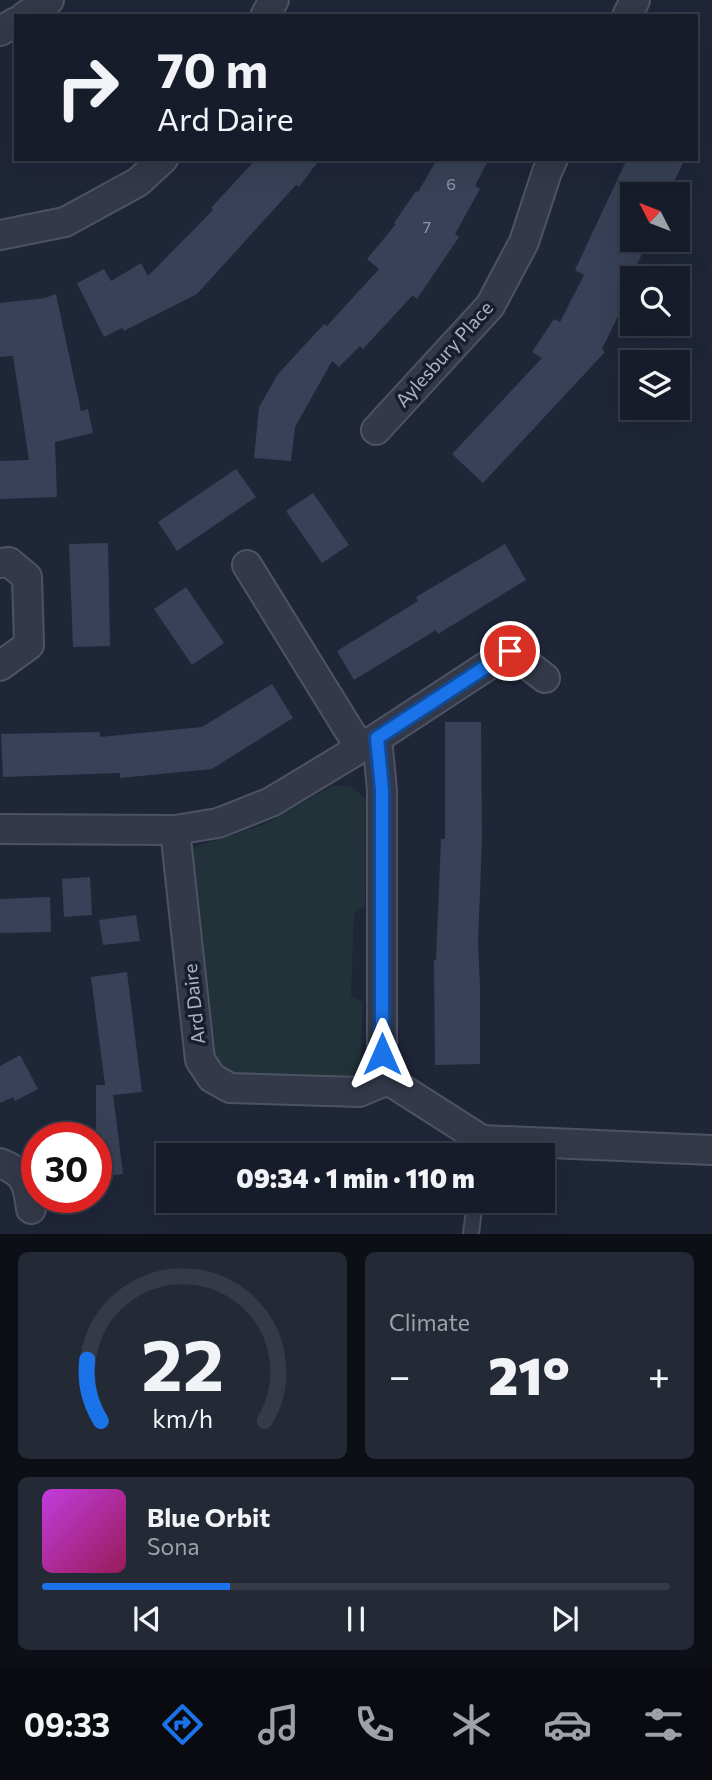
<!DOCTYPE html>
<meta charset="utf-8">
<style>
:root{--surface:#171c2a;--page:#242936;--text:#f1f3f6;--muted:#9ea1a8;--line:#363a47;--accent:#1a73e8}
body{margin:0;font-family:Commissioner,sans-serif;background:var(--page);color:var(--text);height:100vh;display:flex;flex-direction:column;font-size:26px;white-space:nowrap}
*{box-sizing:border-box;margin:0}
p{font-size:23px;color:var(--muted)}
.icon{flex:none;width:38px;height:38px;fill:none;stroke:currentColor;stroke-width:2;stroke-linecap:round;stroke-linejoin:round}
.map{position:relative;height:1234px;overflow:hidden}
.details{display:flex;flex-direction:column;gap:18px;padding:18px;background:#0d0f17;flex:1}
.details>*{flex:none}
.banner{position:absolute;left:14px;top:14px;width:684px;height:147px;border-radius:0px;box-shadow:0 7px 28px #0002,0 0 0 2px var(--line);background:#171c2a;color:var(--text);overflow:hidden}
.needle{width:46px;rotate:312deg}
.fabs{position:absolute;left:620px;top:182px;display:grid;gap:14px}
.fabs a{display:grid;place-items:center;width:70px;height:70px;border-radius:0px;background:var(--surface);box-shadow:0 7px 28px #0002,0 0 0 2px var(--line);font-size:35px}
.speed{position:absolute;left:21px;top:1122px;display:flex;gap:14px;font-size:35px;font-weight:700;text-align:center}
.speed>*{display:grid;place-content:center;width:91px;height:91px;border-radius:50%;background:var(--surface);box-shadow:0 7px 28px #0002,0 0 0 2px var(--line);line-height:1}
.speed .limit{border:10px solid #d22;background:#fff;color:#111}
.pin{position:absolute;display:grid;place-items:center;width:60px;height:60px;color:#fff;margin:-30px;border:4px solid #fff;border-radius:50%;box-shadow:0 2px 7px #0007}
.me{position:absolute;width:77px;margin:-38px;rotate:0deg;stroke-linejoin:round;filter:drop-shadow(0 0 5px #0008)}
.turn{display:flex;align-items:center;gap:24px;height:147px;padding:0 28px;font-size:32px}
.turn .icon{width:91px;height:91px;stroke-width:2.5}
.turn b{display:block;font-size:49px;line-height:60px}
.big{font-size:52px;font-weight:800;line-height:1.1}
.details .tile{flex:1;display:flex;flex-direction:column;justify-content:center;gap:10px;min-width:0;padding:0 24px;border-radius:10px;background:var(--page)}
.details .dial{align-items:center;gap:0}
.dial svg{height:182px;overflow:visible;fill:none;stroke:var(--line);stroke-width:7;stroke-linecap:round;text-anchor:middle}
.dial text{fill:var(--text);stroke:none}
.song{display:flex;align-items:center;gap:21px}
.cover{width:84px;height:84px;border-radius:10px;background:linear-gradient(135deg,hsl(290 70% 55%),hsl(330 70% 35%))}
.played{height:7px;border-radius:4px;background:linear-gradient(90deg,var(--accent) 30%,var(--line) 30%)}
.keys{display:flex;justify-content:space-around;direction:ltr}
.heat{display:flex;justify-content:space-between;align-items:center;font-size:38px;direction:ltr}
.details .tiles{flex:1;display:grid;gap:18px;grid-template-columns:1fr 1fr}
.tile:last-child{grid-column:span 2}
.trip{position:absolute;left:156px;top:1143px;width:399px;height:70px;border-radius:0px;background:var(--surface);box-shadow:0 7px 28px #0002,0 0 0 2px var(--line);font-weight:800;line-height:70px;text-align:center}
.dock{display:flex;height:112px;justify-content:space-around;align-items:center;background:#090b11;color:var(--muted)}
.dock .icon{width:49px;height:49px}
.dock .selected{color:var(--accent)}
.dock b{font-size:32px;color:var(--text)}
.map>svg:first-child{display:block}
.green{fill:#213339}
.building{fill:#384157}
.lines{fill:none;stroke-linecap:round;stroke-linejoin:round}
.service-casing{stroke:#4d5364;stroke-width:18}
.minor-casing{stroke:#4d5364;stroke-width:32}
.service{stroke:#333949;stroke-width:14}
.minor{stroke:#333949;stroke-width:28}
.route-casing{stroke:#114b97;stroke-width:18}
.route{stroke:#1a73e8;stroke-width:12}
.labels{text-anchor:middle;stroke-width:7;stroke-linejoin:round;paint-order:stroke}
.number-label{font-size:16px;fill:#9096aa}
.street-label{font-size:19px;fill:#adb3c6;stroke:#181e2d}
</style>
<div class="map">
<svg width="712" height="1234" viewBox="0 0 712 1234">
<rect width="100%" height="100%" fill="#1f2638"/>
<path class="green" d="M333 786H350L366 799 365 907 354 913 351 997 363 1002 360 1073 345 1084H252L211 1063 203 1024 211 1021 203 937 192 933 186 859 194 847 263 825Z"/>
<path class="building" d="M256 159H320L299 187 296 185 197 294 124 331 122 328 104 337 77 283 104 269 111 281 141 263 148 276 213 210 211 208Z
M437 159H489L475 186 480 189 455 234 459 237 417 299 413 295 363 349 360 346 339 367 332 361 295 427 291 461 254 458 259 407 278 374 324 324 327 326 379 269 367 259 396 224 394 223 416 191 418 192Z
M627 159H685L668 194H632V240L648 242 618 303 623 306 602 349 605 352 483 483 452 454 542 358 532 352 554 319 560 322 584 275 575 270Z
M56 294 81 411 88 409 93 433 55 442 57 497 0 499V461L29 460 13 356 0 357V303L45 298Z
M236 469 256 497 177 551 158 522Z
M313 493 349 545 322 563 286 511Z
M108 543 110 646 73 647 69 544Z
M505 544 526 580 438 634 436 630 354 680 337 651 418 601 416 597Z
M186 587 224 643 192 665 154 609Z
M272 684 293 718 212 769 120 778V773L3 777 1 734 100 732V737L202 727Z
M445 722H481L482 840 478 943 480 986V1064L435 1065 434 960H436L441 839H445Z
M90 877 92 915 64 917 62 879Z
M50 897 51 932 0 933V899Z
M136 915 140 941 103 945 99 920Z
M127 972 142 1092 113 1095 123 1174 96 1177V1085H105L91 977Z
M20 1055 38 1089 15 1101 13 1097 0 1103V1066Z"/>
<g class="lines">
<defs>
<path id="service" d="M471 1234 475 1200"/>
<path id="minor" d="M25 16 49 0
M265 16 274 0
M627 16 635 0
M0 31 16 22
M0 235 65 222 138 182 163 159
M376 430 490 306 524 242 547 172 553 159
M0 563 9 562 27 577 29 645 0 666
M247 565 360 748
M377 738 510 651 545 678
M0 829 175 830
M388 1080 359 1092 230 1088 212 1078 200 1060 175 830 218 823 271 802 377 738 382 790V1054L388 1080 482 1140 712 1150
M0 1163C26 1173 28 1184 31 1209"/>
</defs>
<use href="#service" class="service-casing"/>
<use href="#minor" class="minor-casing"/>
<use href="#service" class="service"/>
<use href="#minor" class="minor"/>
</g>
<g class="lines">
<defs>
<path id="route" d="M382 1054V790L377 738 510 651"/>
</defs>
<use href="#route" class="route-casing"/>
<use href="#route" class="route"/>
</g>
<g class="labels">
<g class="number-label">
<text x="451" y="190">6</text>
<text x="427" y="233">7</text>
</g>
<g class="street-label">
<text transform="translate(444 354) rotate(-48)" y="7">Aylesbury Place</text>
<text transform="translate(194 1004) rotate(-96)" y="7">Ard Daire</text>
</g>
</g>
</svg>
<div class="fabs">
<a><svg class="needle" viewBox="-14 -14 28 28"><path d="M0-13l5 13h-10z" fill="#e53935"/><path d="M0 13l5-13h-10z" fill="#9ea1a8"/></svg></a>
<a><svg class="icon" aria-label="search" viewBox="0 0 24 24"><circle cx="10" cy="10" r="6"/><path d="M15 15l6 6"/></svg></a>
<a><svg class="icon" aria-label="layers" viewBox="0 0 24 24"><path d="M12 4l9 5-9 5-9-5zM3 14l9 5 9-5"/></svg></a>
</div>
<div class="speed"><div class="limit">30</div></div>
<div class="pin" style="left:510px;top:651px;background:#d93025"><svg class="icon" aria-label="arrive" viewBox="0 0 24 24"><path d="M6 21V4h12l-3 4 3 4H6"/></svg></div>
<svg class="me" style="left:382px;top:1054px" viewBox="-20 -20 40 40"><path d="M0-17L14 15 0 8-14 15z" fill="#1a73e8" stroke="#fff" stroke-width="4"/></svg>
<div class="trip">09:34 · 1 min · 110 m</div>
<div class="banner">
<div class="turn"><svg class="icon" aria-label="right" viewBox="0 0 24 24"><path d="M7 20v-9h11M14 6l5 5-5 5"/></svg><div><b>70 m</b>Ard Daire</div></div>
</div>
</div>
<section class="details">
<div class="tiles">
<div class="tile dial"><svg viewBox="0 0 100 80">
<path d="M14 69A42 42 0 1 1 86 69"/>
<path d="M14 69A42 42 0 0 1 8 42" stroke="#1a73e8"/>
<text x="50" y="56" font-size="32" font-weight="700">22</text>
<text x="50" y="72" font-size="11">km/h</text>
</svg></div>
<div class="tile"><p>Climate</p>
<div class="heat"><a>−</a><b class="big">21°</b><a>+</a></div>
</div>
<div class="tile">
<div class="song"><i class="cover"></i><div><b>Blue Orbit</b><p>Sona</p></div></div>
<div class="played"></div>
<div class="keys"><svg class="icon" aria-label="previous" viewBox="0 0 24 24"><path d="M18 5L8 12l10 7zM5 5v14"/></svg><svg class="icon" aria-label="pause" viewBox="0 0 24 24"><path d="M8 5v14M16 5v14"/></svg><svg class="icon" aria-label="next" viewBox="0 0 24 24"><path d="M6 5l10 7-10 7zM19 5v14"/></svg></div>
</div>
</div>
</section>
<nav class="dock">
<b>09:33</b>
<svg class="icon selected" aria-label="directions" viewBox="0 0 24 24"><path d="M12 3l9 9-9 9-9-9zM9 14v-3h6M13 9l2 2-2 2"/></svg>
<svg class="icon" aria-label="music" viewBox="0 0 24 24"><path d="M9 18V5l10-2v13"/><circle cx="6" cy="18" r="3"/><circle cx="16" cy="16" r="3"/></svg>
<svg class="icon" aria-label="phone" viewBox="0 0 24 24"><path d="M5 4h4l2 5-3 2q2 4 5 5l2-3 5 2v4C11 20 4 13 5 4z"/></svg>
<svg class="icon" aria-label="climate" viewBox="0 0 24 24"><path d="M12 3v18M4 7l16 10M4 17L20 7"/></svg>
<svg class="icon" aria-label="car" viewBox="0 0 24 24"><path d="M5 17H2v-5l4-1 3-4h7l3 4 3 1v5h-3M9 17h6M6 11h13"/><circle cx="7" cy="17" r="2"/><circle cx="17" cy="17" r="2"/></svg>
<svg class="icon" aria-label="filters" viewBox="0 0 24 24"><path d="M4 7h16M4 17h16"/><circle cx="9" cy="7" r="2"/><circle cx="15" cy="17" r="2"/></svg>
</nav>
